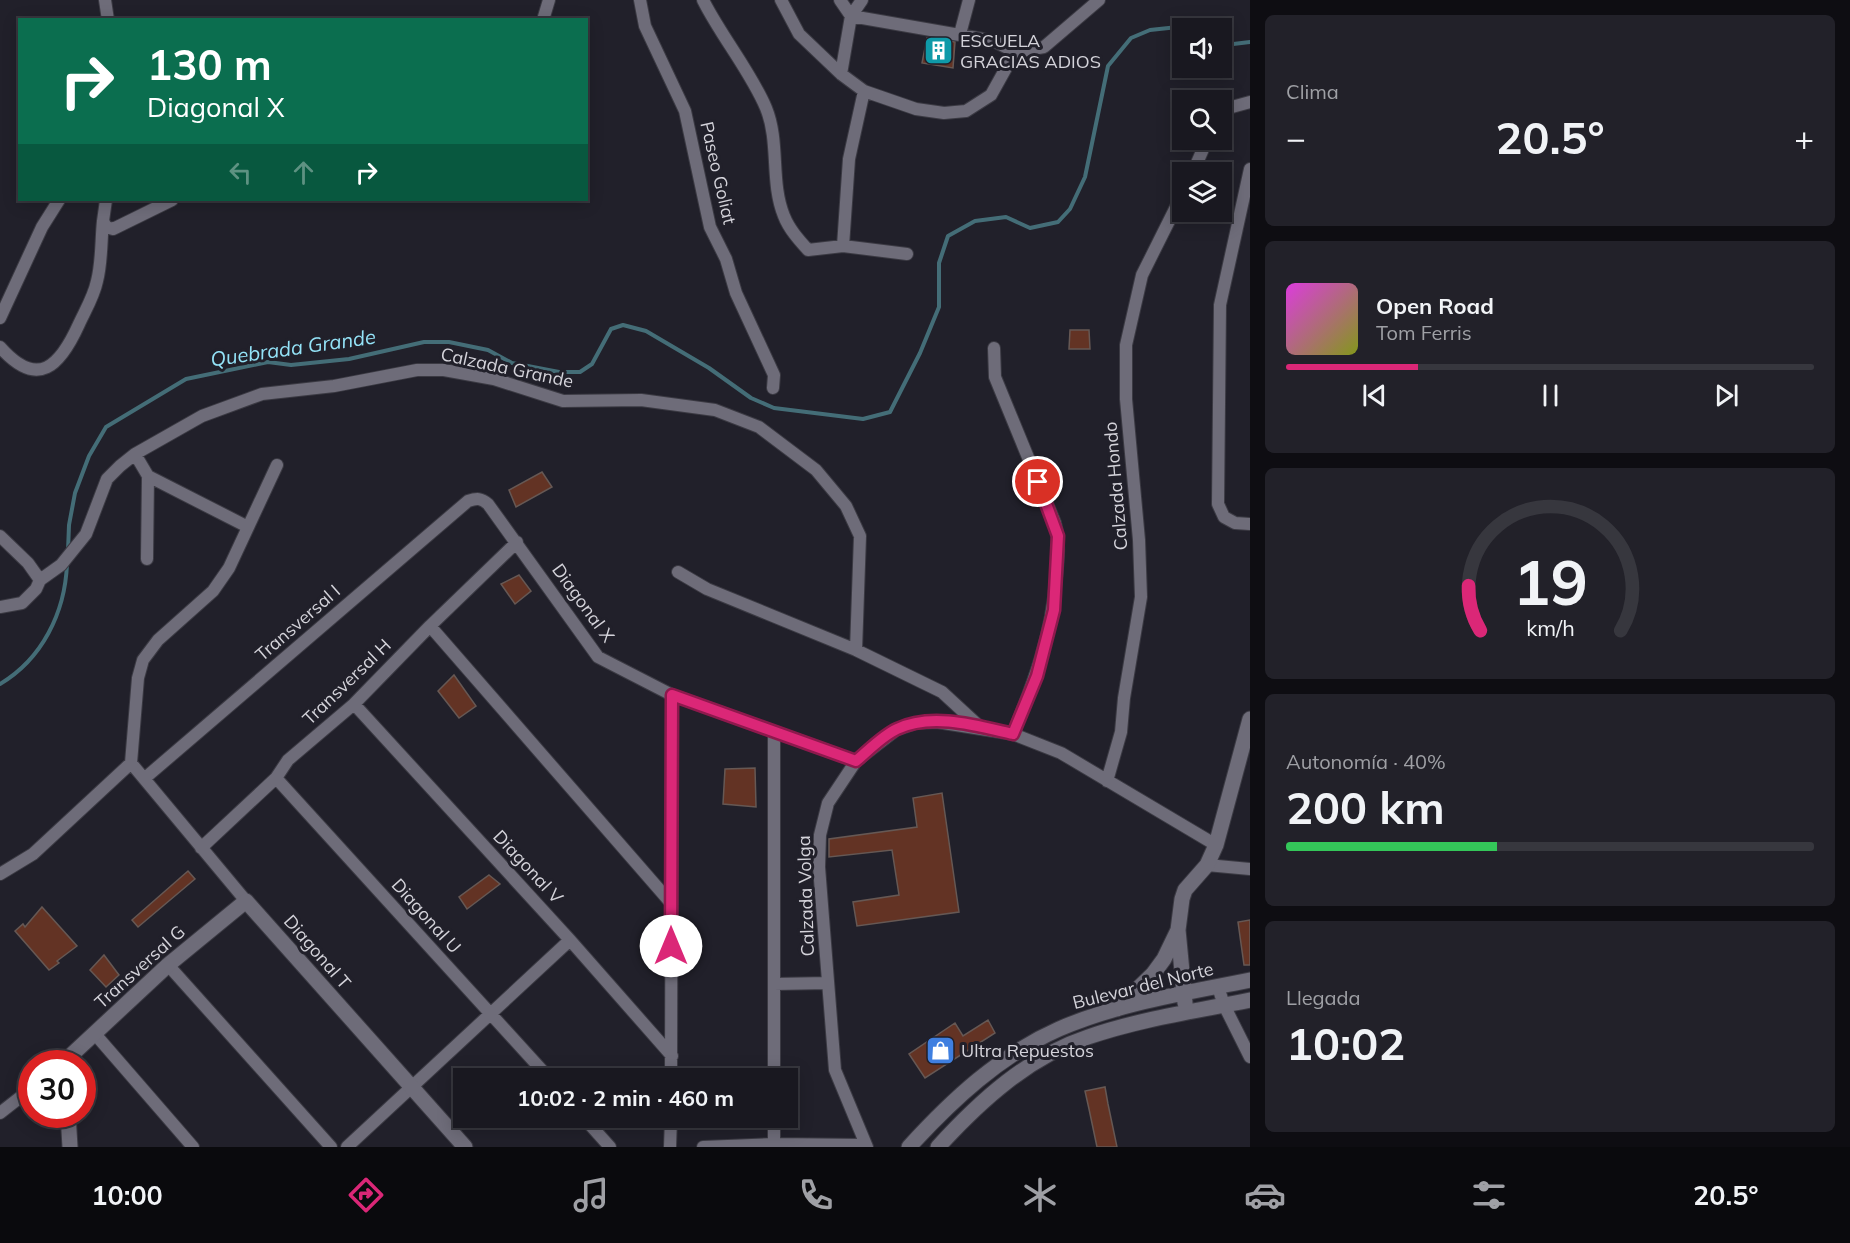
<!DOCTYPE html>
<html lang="es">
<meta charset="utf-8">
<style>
:root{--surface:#191820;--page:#222129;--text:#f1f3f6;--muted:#9fa0a5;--line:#37373e;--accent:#db2777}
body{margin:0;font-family:Mulish,sans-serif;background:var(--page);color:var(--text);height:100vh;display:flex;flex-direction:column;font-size:22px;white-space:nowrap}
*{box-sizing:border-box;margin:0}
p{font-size:20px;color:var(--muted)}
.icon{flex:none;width:33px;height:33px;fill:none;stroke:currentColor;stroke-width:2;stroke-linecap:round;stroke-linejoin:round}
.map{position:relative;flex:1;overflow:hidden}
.sheet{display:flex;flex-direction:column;gap:15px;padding:15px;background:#0e0d12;width:600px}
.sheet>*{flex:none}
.top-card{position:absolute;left:18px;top:18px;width:570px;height:183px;border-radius:0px;box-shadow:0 3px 15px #0003,0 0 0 2px var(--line);background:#0b6e4f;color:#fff;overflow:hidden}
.tools{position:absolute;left:1172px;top:18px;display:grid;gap:12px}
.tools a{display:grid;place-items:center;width:60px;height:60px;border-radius:0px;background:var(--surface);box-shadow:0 3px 15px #0003,0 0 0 2px var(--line);font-size:30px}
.speed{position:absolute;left:18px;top:1050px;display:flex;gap:12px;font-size:30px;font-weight:700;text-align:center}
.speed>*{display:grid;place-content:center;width:78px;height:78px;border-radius:50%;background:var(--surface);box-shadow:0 3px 15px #0003,0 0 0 2px var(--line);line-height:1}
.speed .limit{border:9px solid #d22;background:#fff;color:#111}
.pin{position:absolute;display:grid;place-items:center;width:51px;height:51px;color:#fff;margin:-26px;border:3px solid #fff;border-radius:50%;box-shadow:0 2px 6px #0007}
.me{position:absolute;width:66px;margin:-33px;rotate:0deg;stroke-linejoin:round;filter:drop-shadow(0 0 4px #0008)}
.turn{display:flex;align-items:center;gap:21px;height:126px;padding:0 30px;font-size:27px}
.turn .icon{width:78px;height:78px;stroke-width:2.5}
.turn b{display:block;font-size:42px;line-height:51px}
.lanes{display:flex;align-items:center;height:57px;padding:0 30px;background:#0003;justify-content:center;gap:30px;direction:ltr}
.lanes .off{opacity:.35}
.big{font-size:45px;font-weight:700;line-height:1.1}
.sheet .tile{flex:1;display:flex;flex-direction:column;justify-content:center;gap:9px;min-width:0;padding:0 21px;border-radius:9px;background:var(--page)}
.sheet .dial{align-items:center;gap:0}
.dial svg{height:156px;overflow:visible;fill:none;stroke:var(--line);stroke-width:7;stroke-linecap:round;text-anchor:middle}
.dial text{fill:var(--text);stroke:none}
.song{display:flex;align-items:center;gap:18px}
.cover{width:72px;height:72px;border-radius:9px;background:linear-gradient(135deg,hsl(300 70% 55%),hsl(70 70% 35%))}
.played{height:6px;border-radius:3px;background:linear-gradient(90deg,var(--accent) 25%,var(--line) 25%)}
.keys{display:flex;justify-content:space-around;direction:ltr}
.heat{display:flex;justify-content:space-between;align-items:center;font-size:33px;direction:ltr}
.charge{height:9px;border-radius:4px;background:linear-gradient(90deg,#34c759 40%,var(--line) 0)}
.trip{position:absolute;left:453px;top:1068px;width:345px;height:60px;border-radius:0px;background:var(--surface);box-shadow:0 3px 15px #0003,0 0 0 2px var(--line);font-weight:700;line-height:60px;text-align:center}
.menu{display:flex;height:96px;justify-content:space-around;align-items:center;background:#0a0a0d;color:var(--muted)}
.menu .icon{width:42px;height:42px}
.menu .on{color:var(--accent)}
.menu b{font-size:27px;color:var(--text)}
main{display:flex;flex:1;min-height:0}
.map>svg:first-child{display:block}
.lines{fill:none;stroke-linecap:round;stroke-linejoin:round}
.stream{stroke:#446d77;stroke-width:4}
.building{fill:#633324;stroke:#665854;stroke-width:1.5}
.street-casing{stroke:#3b3a43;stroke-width:14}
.secondary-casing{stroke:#3b3a43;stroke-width:17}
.street{stroke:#6e6c79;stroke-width:12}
.secondary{stroke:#6e6c79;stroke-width:15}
.route-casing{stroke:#8e194d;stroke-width:15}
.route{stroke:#db2777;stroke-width:10}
.labels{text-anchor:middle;stroke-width:6;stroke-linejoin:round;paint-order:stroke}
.poi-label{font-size:18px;fill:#d4d3da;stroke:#21202a;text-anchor:start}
.street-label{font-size:18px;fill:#d4d3da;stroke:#21202a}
.water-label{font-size:20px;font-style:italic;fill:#94e3f8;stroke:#21202a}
</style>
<main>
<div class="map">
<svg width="1250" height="1147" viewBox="0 0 1250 1147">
<rect width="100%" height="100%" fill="#21202a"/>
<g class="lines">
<path class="stream" d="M1221 43 1225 45 1250 42
M68 551 69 525 75 493 89 456 106 427 186 379 268 362 291 365 349 359 424 342H449L488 350 512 363 559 372H580L592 364 611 329 623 325 646 331 709 368 751 398 774 408 863 419 890 412 920 353 939 307V263L948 236 975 221 1006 217 1030 228 1058 222 1070 209 1085 177 1108 66 1131 38 1150 30 1178 27 1185 28
M0 684C42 659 65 613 67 564"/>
</g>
<path class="building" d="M927 38 955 42 953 68 922 63Z
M1070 330H1089L1090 349H1069Z
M542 472 552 487 516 507 509 490Z
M519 575 531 591 515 604 501 584Z
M454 675 476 706 459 718 438 691Z
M755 768 756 807 723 804 725 769Z
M942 793 959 912 857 926 853 902 899 895 892 850 829 857V839L917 827 913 798Z
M188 871 195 879 138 927 132 920Z
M489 875 500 884 467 909 459 897Z
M42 907 77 946 57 961 59 963 49 970 15 931 23 924 25 927Z
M1250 920V965H1244L1238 922Z
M104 955 119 975 106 987 90 970Z
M988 1020 995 1033 925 1078 909 1054 955 1023 963 1036Z
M1105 1087 1108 1104 1117 1147H1097L1089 1109 1085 1091Z"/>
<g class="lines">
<defs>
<path id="street" d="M105 0 108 20
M640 0 645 26 685 111 710 227 726 259 736 293 774 375 773 388
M703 0C721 36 751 72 766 108 780 142 770 182 784 216 789 229 799 240 808 250L843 246 907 254
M781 0 799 34 841 74 864 91 916 109 944 113 966 111 991 95 1015 52
M840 0 851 16 994 41 1015 52 1044 47 1099 0
M543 20 549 0
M960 34 969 0
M841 74 851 16 862 0
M1221 110 1250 102
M1250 169 1220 305 1218 504 1224 517 1235 523 1250 524
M1193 172 1207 140
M106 200 103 221 106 227 113 229 172 200
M843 246 849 159 864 91
M0 318 42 227 59 200
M0 347C38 390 60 366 79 324 85 311 94 296 97 281 102 262 101 240 103 221
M994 348 995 377 1055 523C1060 541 1058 560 1056 578 1052 634 1034 682 1013 734
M135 454 148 476 248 527
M0 536 28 563 40 580
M147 559 148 476
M678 572 707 589 856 650 942 692 980 727
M0 607 22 603 36 589 40 580 61 565 86 534 107 479 120 466 135 454 202 416 262 394 334 386 417 370H444L494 379 563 401 641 400 715 410 759 427 816 470 846 506 860 536 856 650
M430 626 671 903
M354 704 570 940 672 1056
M131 763 138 678 143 660 158 640 213 591 229 568 277 465
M145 778 468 501C477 498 481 498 488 504L598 657 672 695 856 761
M276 778 549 1078
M1107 781 1121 732 1124 698 1141 597 1139 540 1126 399V345L1142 275 1182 195
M201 848 276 778 288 760 354 704 430 626 517 542
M1207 865 1250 869
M0 874 33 854 131 763 246 901
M168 965 331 1147
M774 984 828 983
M1218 987 1224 1005 1250 1057
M95 1034 193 1147
M671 1078 672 695
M774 1078V733
M0 1113 32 1088
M584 1118 610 1147
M774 1144V1118
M347 1147 570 940
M670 1147 671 1118
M703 1147 774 1144 864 1145
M867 1147 835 1070 819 867 820 835 828 803 856 761 896 730 916 723 937 722 1013 734 1061 753 1216 845"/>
<path id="secondary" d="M1185 1003 1178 930 1182 899 1185 890 1207 865 1216 845 1250 719
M1117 1009 1153 974 1164 959 1178 930
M66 1064V1060L168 965 246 901 465 1147
M68 1114 70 1147
M909 1147C952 1100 1000 1055 1059 1029 1119 1003 1186 993 1250 980
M938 1147C980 1101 1028 1057 1088 1037 1140 1019 1196 1011 1250 1000"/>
</defs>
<use href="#street" class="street-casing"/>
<use href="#secondary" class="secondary-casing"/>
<use href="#street" class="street"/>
<use href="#secondary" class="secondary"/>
</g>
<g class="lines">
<defs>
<path id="route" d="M671 946 672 695 856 761C868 751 882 736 897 729 932 712 978 726 1013 734L1037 676 1054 610 1058 536 1038 482"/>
</defs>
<use href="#route" class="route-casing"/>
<use href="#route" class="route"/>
</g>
<defs>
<symbol id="building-square" viewBox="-11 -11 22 22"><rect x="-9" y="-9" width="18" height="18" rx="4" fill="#0f9aa8" stroke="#21202a"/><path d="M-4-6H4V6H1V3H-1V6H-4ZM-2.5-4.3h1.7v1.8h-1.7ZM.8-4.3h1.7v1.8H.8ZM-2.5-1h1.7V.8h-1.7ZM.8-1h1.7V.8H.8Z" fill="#fff"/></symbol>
<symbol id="shop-square" viewBox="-11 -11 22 22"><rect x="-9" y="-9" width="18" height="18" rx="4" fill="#3f7fe0" stroke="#21202a"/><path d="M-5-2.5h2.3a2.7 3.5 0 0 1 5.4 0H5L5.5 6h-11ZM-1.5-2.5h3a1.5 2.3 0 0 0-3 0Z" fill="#fff"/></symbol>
</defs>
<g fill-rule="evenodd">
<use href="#building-square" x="922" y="34" width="33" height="33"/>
<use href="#shop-square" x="924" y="1034" width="33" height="33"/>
</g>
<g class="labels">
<g class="poi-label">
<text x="960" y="47">ESCUELA<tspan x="960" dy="21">GRACIAS ADIOS</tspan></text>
<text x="961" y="1057">Ultra Repuestos</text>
</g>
<g class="street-label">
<text transform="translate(718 173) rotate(77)" y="6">Paseo Goliat</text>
<text transform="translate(507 368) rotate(12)" y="6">Calzada Grande</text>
<text transform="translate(1116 486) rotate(-95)" y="6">Calzada Hondo</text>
<text transform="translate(583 603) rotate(54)" y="6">Diagonal X</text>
<text transform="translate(298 623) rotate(-41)" y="6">Transversal I</text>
<text transform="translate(347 682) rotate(-44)" y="6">Transversal H</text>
<text transform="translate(528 867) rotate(47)" y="6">Diagonal V</text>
<text transform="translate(806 896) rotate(-92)" y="6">Calzada Volga</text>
<text transform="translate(426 916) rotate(48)" y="6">Diagonal U</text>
<text transform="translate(317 952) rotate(49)" y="6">Diagonal T</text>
<text transform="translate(140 967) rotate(-42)" y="6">Transversal G</text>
<text transform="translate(1143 986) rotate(-14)" y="6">Bulevar del Norte</text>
</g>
<g class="water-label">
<text transform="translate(293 348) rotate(-8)" y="7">Quebrada Grande</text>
</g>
</g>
</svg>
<div class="tools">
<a><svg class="icon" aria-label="sound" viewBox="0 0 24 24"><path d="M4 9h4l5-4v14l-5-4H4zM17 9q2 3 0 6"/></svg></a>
<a><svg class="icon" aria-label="search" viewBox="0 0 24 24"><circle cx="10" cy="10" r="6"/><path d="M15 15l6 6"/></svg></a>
<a><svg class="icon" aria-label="layers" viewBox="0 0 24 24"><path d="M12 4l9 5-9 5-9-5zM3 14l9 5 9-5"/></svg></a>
</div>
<div class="speed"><div class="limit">30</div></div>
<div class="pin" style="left:1038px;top:482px;background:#d93025"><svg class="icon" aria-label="arrive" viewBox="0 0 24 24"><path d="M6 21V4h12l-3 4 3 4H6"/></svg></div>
<svg class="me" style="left:671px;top:946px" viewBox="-20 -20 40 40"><circle r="19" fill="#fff"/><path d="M0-13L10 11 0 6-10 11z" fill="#db2777"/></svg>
<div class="trip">10:02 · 2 min · 460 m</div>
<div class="top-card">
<div class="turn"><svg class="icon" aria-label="right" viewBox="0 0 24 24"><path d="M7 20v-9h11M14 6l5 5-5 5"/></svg><div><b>130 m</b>Diagonal X</div></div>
<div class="lanes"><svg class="icon off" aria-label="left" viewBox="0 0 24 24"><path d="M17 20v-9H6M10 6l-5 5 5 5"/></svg><svg class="icon off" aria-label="ahead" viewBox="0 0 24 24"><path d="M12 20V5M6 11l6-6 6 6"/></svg><svg class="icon" aria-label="right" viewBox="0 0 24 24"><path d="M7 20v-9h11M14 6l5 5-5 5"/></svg></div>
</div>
</div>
<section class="sheet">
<div class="tile"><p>Clima</p>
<div class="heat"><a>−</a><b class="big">20.5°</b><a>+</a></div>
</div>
<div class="tile">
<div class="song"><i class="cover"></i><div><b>Open Road</b><p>Tom Ferris</p></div></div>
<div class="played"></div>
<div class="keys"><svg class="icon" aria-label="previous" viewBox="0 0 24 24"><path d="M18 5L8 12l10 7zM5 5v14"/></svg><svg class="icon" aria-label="pause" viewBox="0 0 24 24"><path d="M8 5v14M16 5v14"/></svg><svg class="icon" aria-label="next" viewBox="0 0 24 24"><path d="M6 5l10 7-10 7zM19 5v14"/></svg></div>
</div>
<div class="tile dial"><svg viewBox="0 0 100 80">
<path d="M14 69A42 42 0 1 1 86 69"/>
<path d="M14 69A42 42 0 0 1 8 46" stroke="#db2777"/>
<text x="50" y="56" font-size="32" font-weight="700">19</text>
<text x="50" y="72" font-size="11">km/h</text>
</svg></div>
<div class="tile"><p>Autonomía · 40%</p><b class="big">200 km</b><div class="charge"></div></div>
<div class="tile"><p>Llegada</p><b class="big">10:02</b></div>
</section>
</main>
<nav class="menu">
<b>10:00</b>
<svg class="icon on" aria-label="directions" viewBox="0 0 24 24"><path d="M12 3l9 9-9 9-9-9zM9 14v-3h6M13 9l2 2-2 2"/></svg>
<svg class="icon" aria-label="music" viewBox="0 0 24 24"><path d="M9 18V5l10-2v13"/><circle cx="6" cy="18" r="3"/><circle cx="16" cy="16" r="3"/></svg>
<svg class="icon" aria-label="phone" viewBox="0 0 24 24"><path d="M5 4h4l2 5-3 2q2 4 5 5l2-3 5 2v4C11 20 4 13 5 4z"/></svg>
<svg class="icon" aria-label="climate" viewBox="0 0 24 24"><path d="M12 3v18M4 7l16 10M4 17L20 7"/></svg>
<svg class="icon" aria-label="car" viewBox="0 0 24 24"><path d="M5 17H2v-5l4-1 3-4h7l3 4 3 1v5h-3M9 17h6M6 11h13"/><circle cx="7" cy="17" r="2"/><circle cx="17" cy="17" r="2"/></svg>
<svg class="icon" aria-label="filters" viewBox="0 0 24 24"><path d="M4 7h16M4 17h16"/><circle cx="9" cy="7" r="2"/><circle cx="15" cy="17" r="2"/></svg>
<b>20.5°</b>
</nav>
